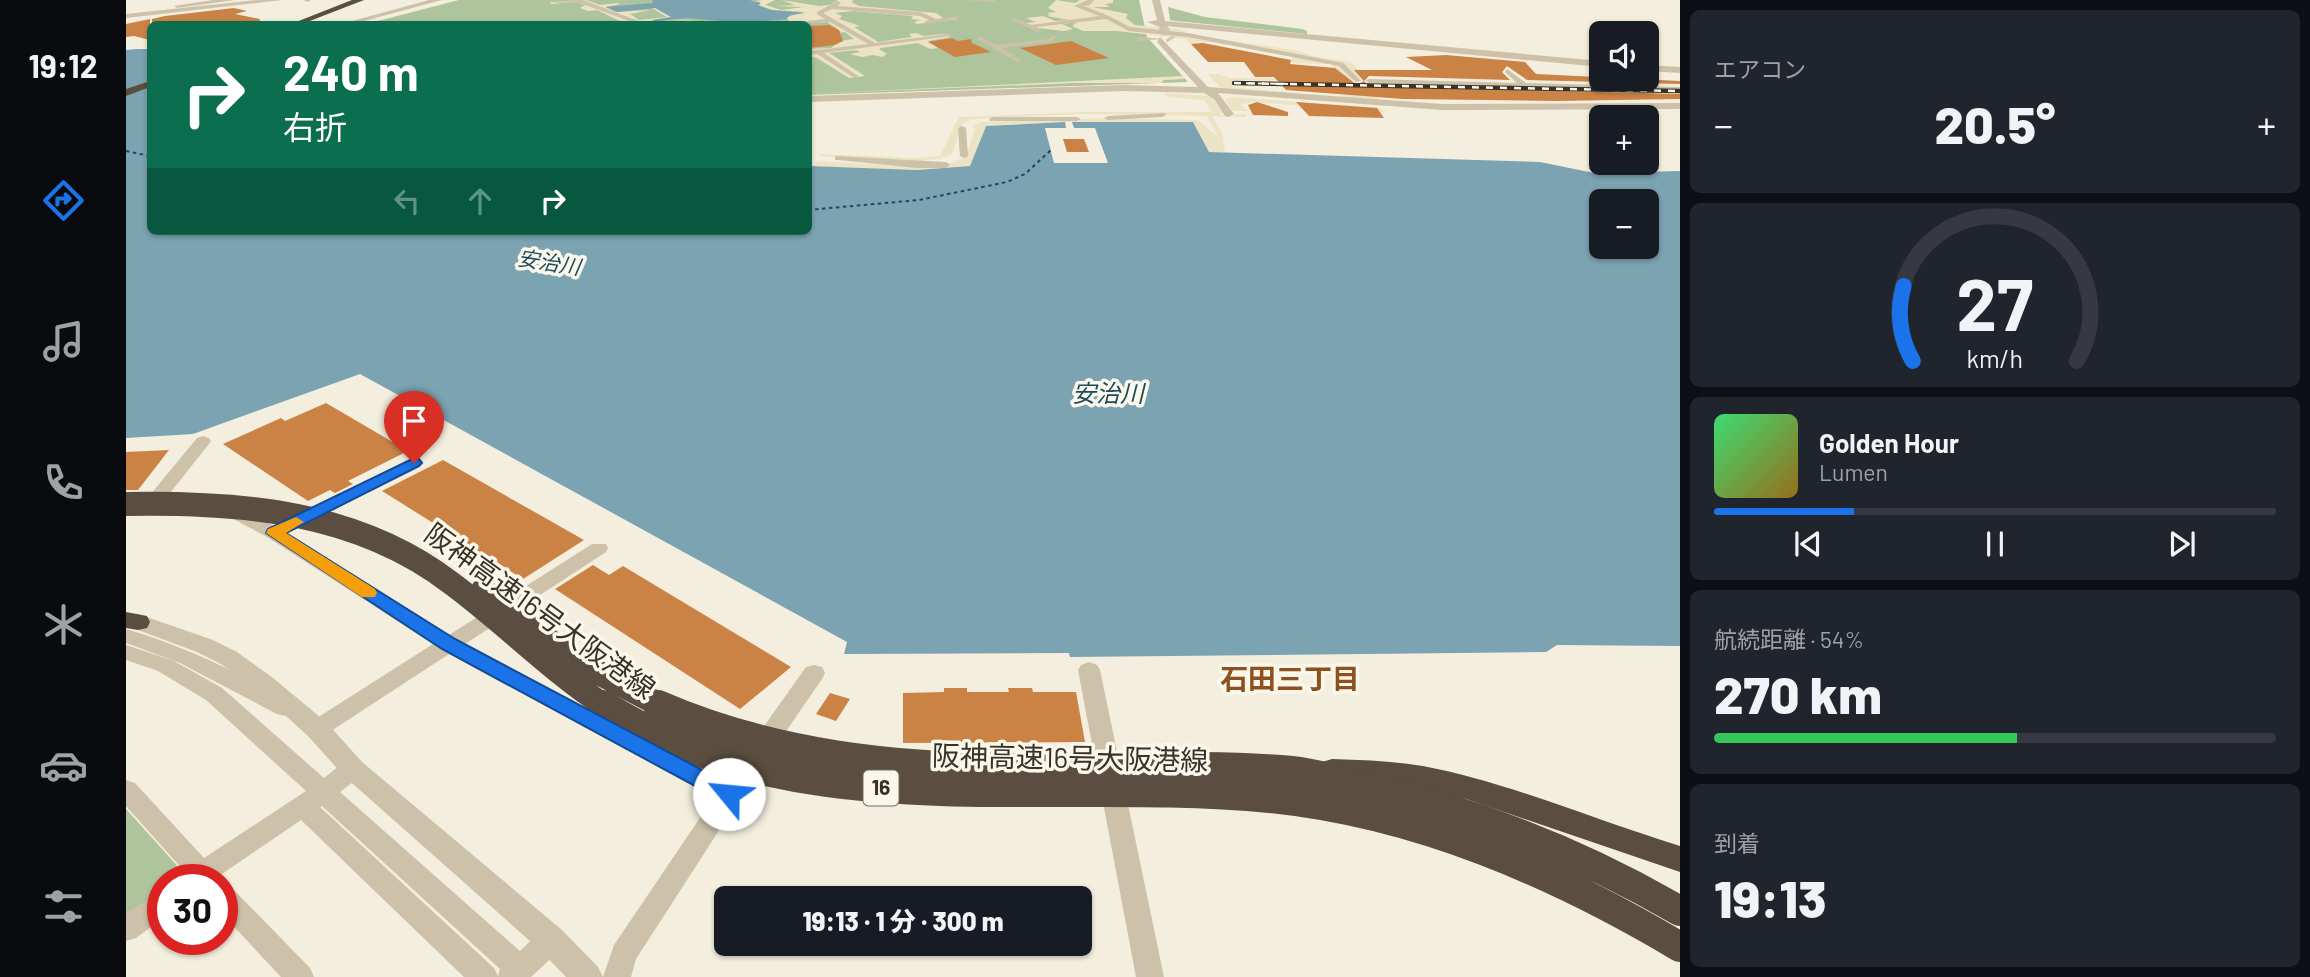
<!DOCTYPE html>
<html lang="ja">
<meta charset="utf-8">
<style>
:root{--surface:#171b24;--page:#20242c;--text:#f1f3f6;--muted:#9ea1a6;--line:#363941;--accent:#1a73e8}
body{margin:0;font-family:Barlow,"Noto Sans JP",sans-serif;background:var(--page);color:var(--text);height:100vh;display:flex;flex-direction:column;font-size:26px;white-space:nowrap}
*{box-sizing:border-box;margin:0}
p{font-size:23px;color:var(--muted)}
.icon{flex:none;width:38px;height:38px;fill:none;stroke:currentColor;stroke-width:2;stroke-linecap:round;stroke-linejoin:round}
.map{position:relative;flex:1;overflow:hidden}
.details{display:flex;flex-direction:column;gap:10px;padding:10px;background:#0d0f14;width:630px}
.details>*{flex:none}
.hud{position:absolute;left:21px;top:21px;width:665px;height:214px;border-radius:10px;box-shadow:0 2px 5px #0004;background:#0b6e4f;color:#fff;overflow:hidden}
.fabs{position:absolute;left:1463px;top:21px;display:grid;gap:14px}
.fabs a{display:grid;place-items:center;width:70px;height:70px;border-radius:10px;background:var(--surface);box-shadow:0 2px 5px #0004;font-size:35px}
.speed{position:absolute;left:21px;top:864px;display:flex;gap:14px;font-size:35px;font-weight:700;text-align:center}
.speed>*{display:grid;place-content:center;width:91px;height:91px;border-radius:50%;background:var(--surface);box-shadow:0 2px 5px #0004;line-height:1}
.speed .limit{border:10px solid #d22;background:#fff;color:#111}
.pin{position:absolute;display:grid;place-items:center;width:60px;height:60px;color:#fff;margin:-72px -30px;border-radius:50% 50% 50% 0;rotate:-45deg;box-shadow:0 0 7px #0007}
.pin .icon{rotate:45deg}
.me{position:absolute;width:77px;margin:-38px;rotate:298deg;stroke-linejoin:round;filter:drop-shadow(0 0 5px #0008)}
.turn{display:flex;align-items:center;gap:24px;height:147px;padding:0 21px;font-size:32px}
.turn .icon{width:91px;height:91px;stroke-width:2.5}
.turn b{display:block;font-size:49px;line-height:60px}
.lanes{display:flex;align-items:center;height:66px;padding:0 21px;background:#0003;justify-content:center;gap:35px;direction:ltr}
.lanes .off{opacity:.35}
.big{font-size:52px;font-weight:800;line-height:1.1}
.details .widget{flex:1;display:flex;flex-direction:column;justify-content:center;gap:10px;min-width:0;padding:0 24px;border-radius:10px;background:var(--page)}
.details .dial{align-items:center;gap:0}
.dial svg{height:182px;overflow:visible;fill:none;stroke:var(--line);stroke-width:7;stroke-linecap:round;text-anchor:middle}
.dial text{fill:var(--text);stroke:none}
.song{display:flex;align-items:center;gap:21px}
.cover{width:84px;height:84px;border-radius:10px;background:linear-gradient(135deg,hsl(140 70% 55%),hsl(40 70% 35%))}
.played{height:7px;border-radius:4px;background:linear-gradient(90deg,var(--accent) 25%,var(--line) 25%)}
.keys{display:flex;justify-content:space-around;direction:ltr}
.heat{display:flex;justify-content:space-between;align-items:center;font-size:38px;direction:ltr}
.charge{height:10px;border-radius:5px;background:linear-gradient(90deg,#34c759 54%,var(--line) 0)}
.trip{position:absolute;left:588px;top:886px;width:378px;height:70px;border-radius:10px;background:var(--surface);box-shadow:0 2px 5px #0004;font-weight:800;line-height:70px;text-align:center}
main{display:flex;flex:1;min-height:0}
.dock{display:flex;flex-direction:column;width:126px;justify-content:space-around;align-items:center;background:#090b0e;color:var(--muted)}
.dock .icon{width:49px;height:49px}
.dock .selected{color:var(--accent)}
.dock b{font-size:32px;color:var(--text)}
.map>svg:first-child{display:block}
.green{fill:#aec49d}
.plaza{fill:#ece3c4}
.water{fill:#7ba3b2;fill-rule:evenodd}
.pier{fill:#f4eede}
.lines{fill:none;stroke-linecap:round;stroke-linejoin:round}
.ferry{stroke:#1c4a5d;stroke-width:2;stroke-dasharray:3.5 3.5;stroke-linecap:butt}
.building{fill:#cb8345}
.tertiary-tunnel{stroke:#cfc8ba;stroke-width:9;stroke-dasharray:9 4.5;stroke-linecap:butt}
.pedestrian{fill:#cdc1a9;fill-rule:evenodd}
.minor{fill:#cdc1a9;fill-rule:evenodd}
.tertiary{fill:#cdc1a9;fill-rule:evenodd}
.motorway{fill:#5b4e40;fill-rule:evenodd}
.rail-far1-casing{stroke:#393229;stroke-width:2.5}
.rail-casing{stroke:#393229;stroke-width:4.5}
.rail-far1{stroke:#fbf7eb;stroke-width:2;stroke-dasharray:6;stroke-linecap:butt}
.rail{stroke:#fbf7eb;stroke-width:2.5;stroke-dasharray:7;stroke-linecap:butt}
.motorway-bridge-far1{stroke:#5b4e40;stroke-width:24}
.motorway-bridge{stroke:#5b4e40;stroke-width:30}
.route{fill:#1a73e8;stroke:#114b97;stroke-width:2}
.slow{fill:#f59e0b}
.labels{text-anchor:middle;stroke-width:7;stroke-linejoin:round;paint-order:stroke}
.far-water-label{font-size:21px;font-style:italic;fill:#1c4a5d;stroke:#fbf7eb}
.shield{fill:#fbf7eb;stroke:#736d63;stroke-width:2}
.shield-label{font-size:21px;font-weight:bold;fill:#393229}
.water-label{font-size:24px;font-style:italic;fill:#1c4a5d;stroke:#fbf7eb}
.near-street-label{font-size:28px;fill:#393229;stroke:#fbf7eb}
.near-neighbourhood-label{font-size:28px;font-weight:bold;fill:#8c511e;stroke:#fbf7eb}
</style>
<main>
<nav class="dock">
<b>19:12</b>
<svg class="icon selected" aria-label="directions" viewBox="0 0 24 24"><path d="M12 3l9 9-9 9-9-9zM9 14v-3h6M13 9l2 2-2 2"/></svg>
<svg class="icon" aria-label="music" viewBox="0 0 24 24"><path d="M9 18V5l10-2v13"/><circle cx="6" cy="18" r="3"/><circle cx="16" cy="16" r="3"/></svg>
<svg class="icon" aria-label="phone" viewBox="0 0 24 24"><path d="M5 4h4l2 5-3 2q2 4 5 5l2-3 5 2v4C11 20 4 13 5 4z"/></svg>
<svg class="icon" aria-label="climate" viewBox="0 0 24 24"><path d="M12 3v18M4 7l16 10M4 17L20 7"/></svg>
<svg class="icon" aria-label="car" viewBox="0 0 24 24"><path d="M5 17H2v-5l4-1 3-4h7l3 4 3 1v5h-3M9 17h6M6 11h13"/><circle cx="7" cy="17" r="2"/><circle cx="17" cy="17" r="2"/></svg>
<svg class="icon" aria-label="filters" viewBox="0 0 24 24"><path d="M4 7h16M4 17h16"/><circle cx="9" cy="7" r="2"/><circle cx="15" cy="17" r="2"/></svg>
</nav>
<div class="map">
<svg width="1554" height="977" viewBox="0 0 1554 977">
<rect width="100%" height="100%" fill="#f4eede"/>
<path class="green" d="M333 0H1013L1021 37 1062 82 683 95 682 24H240Z
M1042 7 1079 17 1176 29 1181 31V34L1050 21 1044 20Z
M0 809 55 870 52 879 37 880V890L0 917Z"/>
<path class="plaza" d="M460 0 474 5 492 3 494 4 479 7 490 12 525 10 504 14 513 20 541 17 526 8H529L546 17 528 22 553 19 593 24H487L494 21 471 10 462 11 454 8 459 5 450 2 425 4 424 2Z
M638 0H649L639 5 656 10 678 7 650 6 669 5 655 0 693 6 704 5 712 0H728L725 2 733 6 810 13 817 18 833 19 791 24 788 22 795 20 785 19 787 16 727 11 709 13 716 16 713 19 734 26 728 27 752 42 786 37 783 34 790 33 798 36 818 34 825 37 802 41 812 48 804 49 792 43 755 48 753 49 761 54 756 57 747 55 736 57 724 54 734 52 730 50 703 53 739 76 723 78 691 58 682 56 683 49 705 48 713 41 728 39 719 32 711 33 715 31H709L712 29 701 22 637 24 664 22 660 17 679 12 647 10 633 6 634 2 629 1Z
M930 0 949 3 954 0H987V3L979 4 984 7H967L1002 14 1000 18 1009 25 1053 29 1061 31 1058 32 1061 34 1174 51 1186 56 1225 62 1243 81 1106 80 1107 87 1214 97 1217 95 1213 90 1247 91 1255 102 1104 90 1094 87 1082 74H1093L1103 78 1219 79 1204 64 1164 63 1166 56 1084 42 1065 44 1060 39 991 31H957L946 26 951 22 936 24 947 29 938 31 912 28 900 23 910 22 900 18 917 16 929 21 943 20 921 16 924 15 921 13 930 12 922 8Z
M1057 76 1059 79 1038 80 1035 83H949L682 94Z
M1038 93 1081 96 1087 98 1096 113 1093 115 1120 114 1121 117 1086 116 1096 133 1099 152H1083L1067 122H939L859 126 844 166 791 170 687 166 691 161 792 167 826 163 840 156 849 129 847 126 855 122 982 118 1072 120 1092 137 1081 116 960 114 860 118 844 120 836 124 826 154 813 159 790 161 693 156 694 154 790 158 814 156 833 117 954 112H1086L1078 100 1041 97Z
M1104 97 1253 108 1262 112 1126 102 1114 105 1123 111H1110L1106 110 1099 100Z"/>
<path class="water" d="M526 0H627L624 1 635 3 632 5 645 10 679 13 665 15 660 19 619 23 562 18 529 22 526 20 545 17 529 8 491 12 480 7 527 3Z
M11 49H24V231H682L683 166 791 170 844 166 860 126 939 122H1067L1083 152 1414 162 1468 173 1554 171V646L1431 645 1420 652 944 657 943 653 718 654 721 642 234 374 67 434 0 438V50ZM1475 201H1521V247H1475Z"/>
<path class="pier" d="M939 122H946L948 128H969L982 163H928L919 128H940Z"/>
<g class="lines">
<path class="ferry" d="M0 151 24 156
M682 210 793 200 881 182 899 174 925 150"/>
</g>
<path class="building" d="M108 8 121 11 109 14 134 19 133 24H26V19L39 16Z
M24 19V40L8 36 0 37V24Z
M703 25 713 30 717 41 709 45 682 48V26Z
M826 38 832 41 845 39 846 43 865 52 829 57 802 42Z
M945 41 983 58 930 65 894 48Z
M1077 43 1165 60 1164 64 1209 68 1231 85 1238 81 1243 86 1554 94V99L1429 101 1277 99 1160 90 1148 77H1129L1118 62H1082L1065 44Z
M1320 55 1399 62 1410 74 1554 81V84L1401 80 1381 66 1376 72 1384 80 1243 76 1238 81 1228 70H1306L1280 57Z
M1131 102 1162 112V116L1127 115 1122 105Z
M1170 102 1251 108 1258 118 1183 116Z
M937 139H958L963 152H941Z
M200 403 282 451 222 481 227 484 209 493 204 490 182 501 97 444 155 418 159 421Z
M43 450 12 490H0V452Z
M317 460 458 540 397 579 256 491Z
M467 565 483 575 497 566 665 667 614 709 429 589Z
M818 688H841V692H883L882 688H906L907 692H950L959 742 777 743V693L818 692Z
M704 693 724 699 710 721 690 714Z"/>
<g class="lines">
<path class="tertiary-tunnel" d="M1036 26 1045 40"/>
<path class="pedestrian" d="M457 0 518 23 550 19 585 24H511L454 3H421Z
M837 0H870L867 2Z
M962 0H968L964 5 958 6 983 16 1004 27 1062 33 1217 63 1235 81 1230 82 1213 66 1062 37 1003 31 980 19 910 27 916 31 913 33 884 19 889 18 905 25 973 16 948 6Z
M712 1 715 3 711 6 795 12 810 19 831 16 834 18 801 24 798 22 803 20 794 16 706 9 697 13 749 43 822 34 825 36 698 53 732 76 730 79 691 54 682 55V51L742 44 704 22 657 24 699 19 691 14V12Z
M927 35 930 37 926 42 876 48 895 60 893 63 850 38 855 37 870 45 922 39Z
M1381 69 1400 83 1554 87V91L1243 83 1240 81 1243 79 1391 83 1379 72Z
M1039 113 1040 115 1036 117 982 120 978 118 982 116Z
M867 117H951L955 119 951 121H864L863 119Z
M836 126 840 128 842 156 838 158 834 156 832 128Z
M709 156 820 162 824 165 820 168H790L712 160H709Z"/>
<path class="minor" d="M87 0H109L51 8 48 6Z
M177 0H185L182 2Z
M1013 37 1037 39 1010 41Z
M77 436 83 438 85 441 83 444 36 503H24L21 499 24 495 71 438Z
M288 458 296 463 294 467 179 524 173 526 164 520 167 516Z
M104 505 155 529 323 635 466 544H480L482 548 480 552 339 644 599 781 680 667 688 665 696 667 699 673 696 679 612 801 510 959 505 977H477L488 945 588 797 323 654 199 735 191 738 183 735 180 729 183 723 307 644 141 537 98 514 95 510 98 506Z
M0 629C59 646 112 673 167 702L170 708 167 714 159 716 151 714 54 663 0 643Z
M0 645 48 661 96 688 198 778C210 769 220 757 235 762L239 769 235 776 214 792 394 951 415 931 425 927 435 931 439 940 435 949 405 977H338L175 820 93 876 95 880H53L58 871 0 806V780L9 783 78 858 180 791 80 700 32 671 0 660ZM196 806 374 969 372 976 368 968 194 807Z
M963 662 971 665 974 670 1038 977H1010L952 670 955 665Z
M96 883 105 887 184 968 188 977H155L96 914Z
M37 890V918L10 938 0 941V913Z"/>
<path class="tertiary" d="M131 0H157L0 18V14Z
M303 0H316L227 24H215Z
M1026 0H1034L1039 21 1475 61V67L1040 26 1036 28 1021 22 1031 20Z
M1034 37 1082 87 1316 104 1554 103V109L1316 110 1092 93 1108 114 1103 117 1099 116 1088 99 1078 93 998 91 682 102V96L998 85 1072 87 1031 42Z
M1521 65 1554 67V73L1521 71Z
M12 614 87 640 111 652 147 678 200 722 236 762 436 930 472 967 477 977H440L414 950 218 776 182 736 131 690 95 664 71 652 4 627 1 622 4 617Z"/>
<path class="motorway" d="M226 0H238L176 24H165Z
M24 81V87L0 96V89Z
M0 612 21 616 24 622 21 628 12 630 0 628Z
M1206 759C1237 760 1267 761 1297 766 1385 783 1469 820 1554 846V872L1340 799 1296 789 1252 783 1206 781 1196 778 1192 770 1196 762Z"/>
<defs>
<path id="rail-far1" d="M1108 83 1167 84"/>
<path id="rail" d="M1108 83 1554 91"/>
</defs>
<use href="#rail-far1" class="rail-far1-casing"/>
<use href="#rail" class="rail-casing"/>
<use href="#rail-far1" class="rail-far1"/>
<use href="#rail" class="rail"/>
<path class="motorway-bridge-far1" d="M0 504C115 502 231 511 325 583 378 622 424 670 479 706
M357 590 450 661 536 706"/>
<path class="motorway-bridge" d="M477 705C674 831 924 776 1144 798 1291 813 1428 872 1554 947
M532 705C647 755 770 768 895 768 985 769 1076 763 1166 771 1189 773 1212 781 1234 786 1348 811 1453 852 1554 911"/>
</g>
<path class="route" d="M288 458 293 459 296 463 293 466 160 533 329 639 610 788 614 794 610 800 603 803 595 800 316 649 140 533 142 529Z"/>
<path class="slow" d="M170 517 178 522 160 533 249 589 251 593 249 597H236L140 533 142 529Z"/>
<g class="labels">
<g class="far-water-label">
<text transform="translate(423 263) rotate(9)" y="7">安治川</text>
</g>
<rect class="shield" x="737.5" y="770.5" width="35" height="35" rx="5"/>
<g class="shield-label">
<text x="755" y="795">16</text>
</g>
<g class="water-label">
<text x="982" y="402">安治川</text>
</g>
<g class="near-street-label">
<text transform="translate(414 611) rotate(36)" y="10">阪神高速16号大阪港線</text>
<text transform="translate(944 758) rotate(1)" y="10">阪神高速16号大阪港線</text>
</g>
<g class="near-neighbourhood-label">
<text x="1164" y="689">石田三丁目</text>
</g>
</g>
</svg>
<div class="fabs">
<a><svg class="icon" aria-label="sound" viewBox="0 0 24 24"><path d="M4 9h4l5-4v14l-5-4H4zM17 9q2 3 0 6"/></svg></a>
<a>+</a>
<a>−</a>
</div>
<div class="speed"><div class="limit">30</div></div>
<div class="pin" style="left:288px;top:463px;background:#d93025"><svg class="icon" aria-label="arrive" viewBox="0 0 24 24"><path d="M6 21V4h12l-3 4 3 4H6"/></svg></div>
<svg class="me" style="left:603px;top:794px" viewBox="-20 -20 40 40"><circle r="19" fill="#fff"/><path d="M0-13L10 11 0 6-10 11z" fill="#1a73e8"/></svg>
<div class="trip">19:13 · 1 分 · 300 m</div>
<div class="hud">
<div class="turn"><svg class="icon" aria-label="right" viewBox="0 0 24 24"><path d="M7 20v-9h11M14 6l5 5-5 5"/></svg><div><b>240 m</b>右折</div></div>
<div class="lanes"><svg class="icon off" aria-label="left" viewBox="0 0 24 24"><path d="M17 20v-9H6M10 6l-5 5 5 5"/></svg><svg class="icon off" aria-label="ahead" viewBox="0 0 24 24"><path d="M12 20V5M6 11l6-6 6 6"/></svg><svg class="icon" aria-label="right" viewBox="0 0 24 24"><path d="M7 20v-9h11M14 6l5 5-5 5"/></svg></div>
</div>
</div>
<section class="details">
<div class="widget"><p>エアコン</p>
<div class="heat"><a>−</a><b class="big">20.5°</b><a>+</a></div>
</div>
<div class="widget dial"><svg viewBox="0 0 100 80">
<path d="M14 69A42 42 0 1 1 86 69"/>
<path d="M14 69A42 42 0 0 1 10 36" stroke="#1a73e8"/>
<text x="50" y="56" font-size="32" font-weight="700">27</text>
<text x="50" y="72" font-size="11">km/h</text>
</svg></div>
<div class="widget">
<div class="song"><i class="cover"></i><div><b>Golden Hour</b><p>Lumen</p></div></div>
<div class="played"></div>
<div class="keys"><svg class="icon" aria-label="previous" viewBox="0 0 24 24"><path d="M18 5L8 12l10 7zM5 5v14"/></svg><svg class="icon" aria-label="pause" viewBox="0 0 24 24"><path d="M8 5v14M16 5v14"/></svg><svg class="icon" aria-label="next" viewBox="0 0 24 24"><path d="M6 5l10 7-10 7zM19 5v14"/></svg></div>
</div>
<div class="widget"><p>航続距離 · 54%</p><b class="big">270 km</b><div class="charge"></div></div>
<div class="widget"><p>到着</p><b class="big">19:13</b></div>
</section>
</main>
